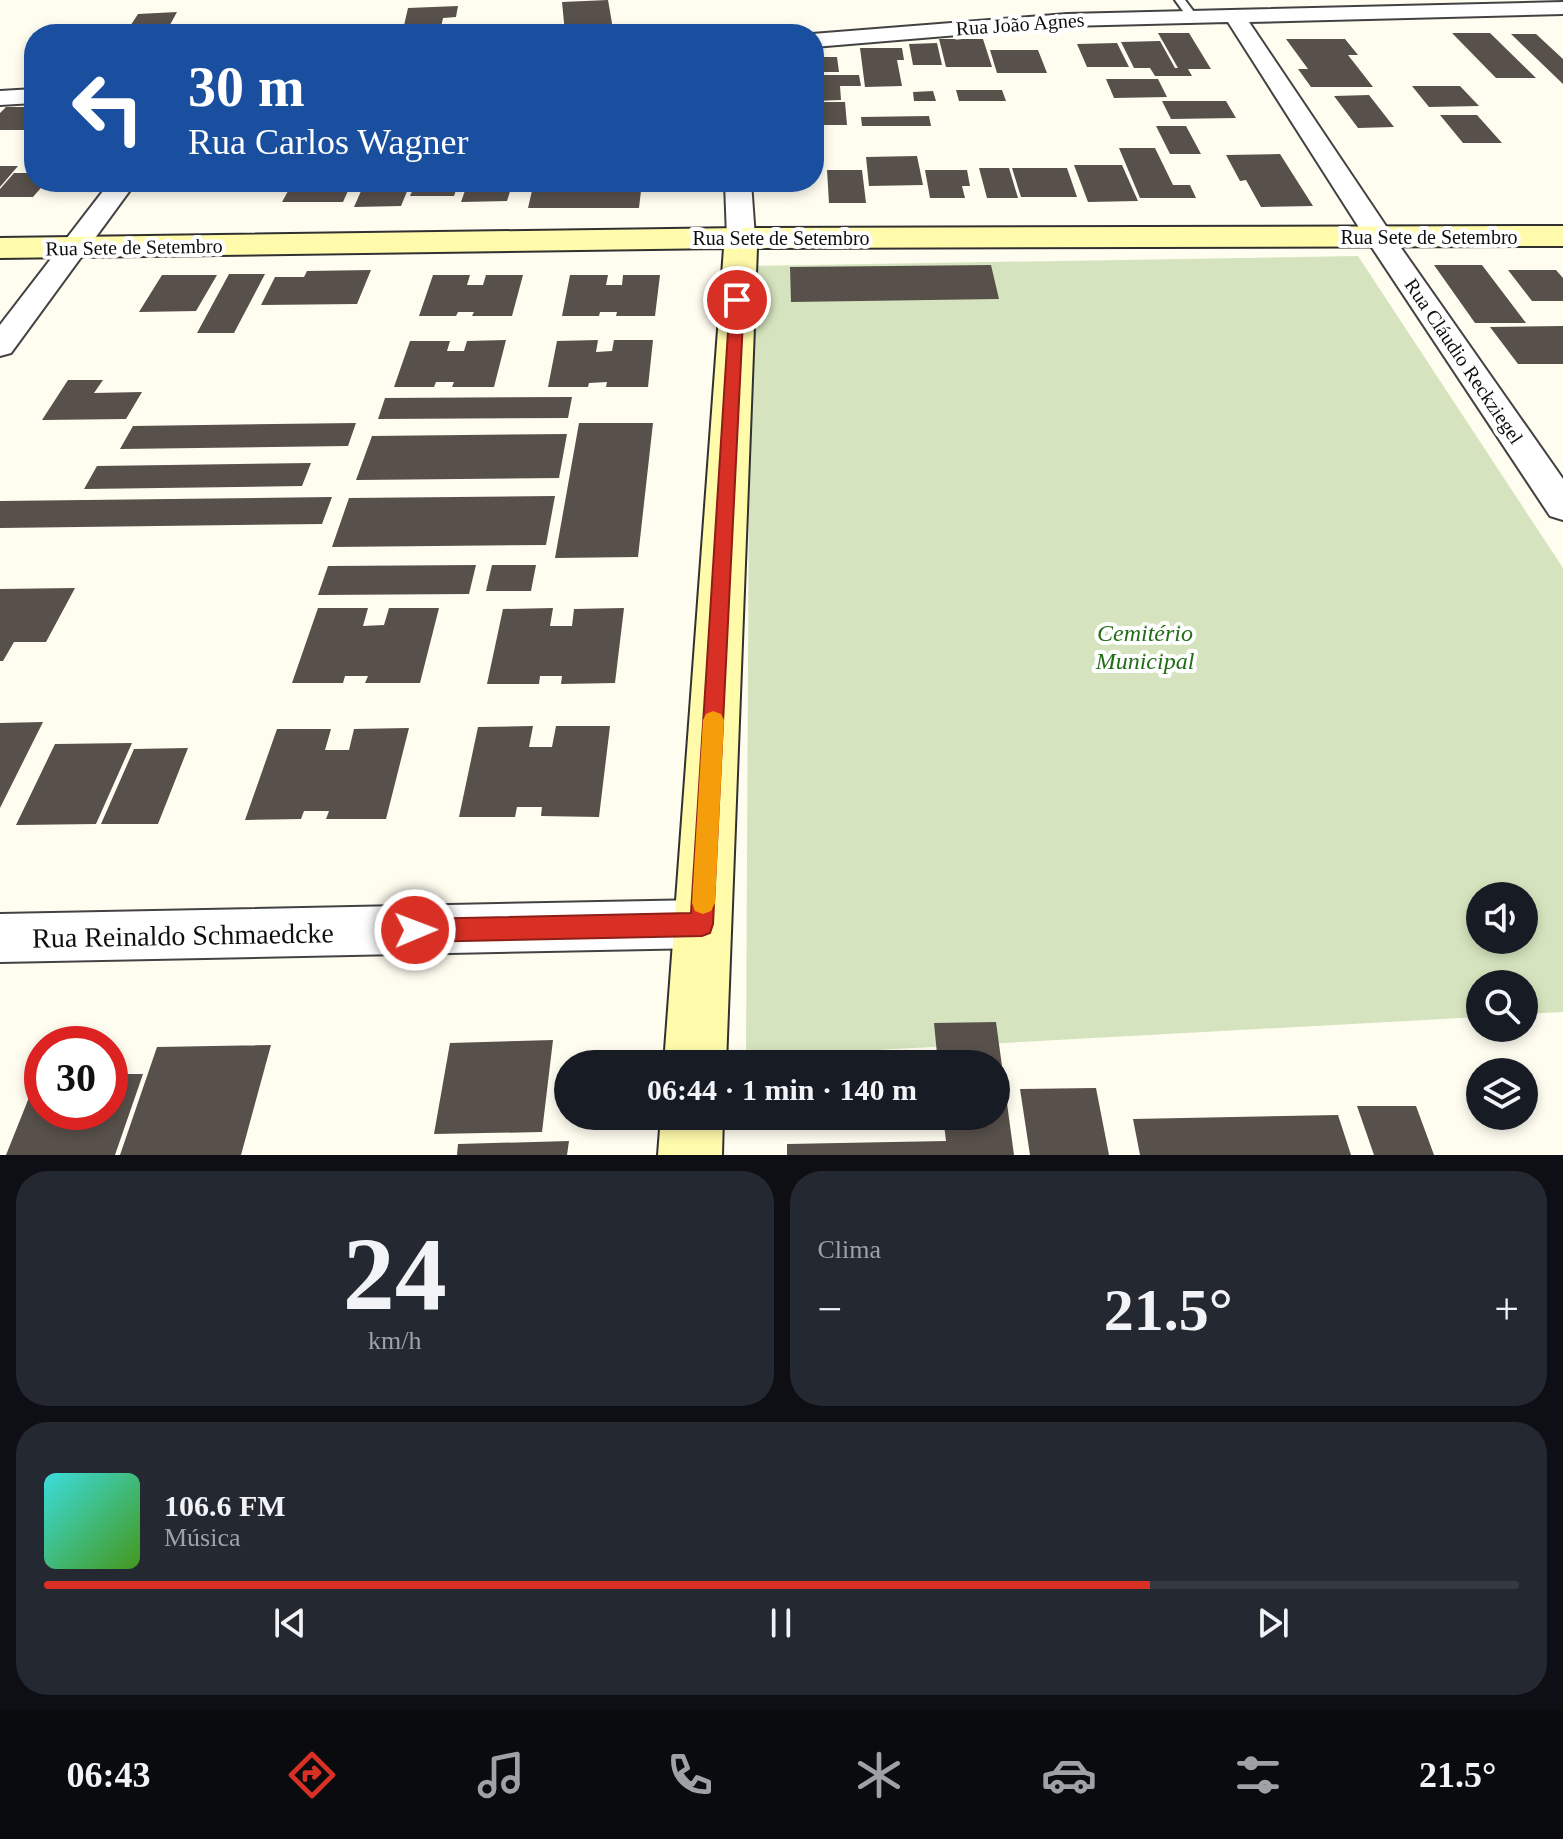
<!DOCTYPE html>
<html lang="pt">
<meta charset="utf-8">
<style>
:root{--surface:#171b24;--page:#242831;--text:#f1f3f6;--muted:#9ea1a6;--line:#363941;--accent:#d93025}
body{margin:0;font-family:Georgia,serif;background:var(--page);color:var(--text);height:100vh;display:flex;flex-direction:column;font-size:30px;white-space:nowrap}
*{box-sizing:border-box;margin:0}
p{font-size:26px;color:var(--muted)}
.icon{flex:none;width:44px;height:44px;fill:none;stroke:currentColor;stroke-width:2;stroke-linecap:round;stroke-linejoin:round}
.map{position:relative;height:1155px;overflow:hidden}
.sheet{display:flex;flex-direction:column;gap:16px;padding:16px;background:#0d0f14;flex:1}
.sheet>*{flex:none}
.guide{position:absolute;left:24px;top:24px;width:800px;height:168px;border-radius:32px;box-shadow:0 4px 12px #0003;background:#1a4fa0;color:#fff;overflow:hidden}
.buttons{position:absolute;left:1466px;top:882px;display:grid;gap:16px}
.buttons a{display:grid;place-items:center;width:72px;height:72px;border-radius:50%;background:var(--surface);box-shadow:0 4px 12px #0003;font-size:40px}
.speed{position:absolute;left:24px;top:1026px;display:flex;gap:16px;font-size:40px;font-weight:700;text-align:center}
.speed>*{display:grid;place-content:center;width:104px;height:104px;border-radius:50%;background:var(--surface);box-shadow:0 4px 12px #0003;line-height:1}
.speed .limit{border:12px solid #d22;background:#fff;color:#111}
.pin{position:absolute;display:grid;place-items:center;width:68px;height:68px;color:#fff;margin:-34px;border:4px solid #fff;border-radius:50%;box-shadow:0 2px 8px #0007}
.me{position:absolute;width:88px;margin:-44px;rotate:89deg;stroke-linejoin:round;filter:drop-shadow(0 0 6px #0008)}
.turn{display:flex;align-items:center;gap:28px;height:168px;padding:0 32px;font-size:36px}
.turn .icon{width:104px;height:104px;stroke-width:2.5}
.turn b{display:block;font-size:56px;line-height:68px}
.big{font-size:60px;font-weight:700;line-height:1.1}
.sheet .card{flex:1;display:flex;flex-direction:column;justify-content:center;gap:12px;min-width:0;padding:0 28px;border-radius:32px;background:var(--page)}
.sheet .dial{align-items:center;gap:0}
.dial b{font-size:104px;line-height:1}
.song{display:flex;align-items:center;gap:24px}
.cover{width:96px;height:96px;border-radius:12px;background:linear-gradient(135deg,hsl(180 70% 55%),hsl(100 70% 35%))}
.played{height:8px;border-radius:4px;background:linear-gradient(90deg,var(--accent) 75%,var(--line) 75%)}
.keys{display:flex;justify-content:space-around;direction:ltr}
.heat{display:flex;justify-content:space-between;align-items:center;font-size:44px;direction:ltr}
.sheet .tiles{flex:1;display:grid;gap:16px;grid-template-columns:1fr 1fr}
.card:last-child{grid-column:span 2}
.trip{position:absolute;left:554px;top:1050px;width:456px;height:80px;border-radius:40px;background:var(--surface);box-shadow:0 4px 12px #0003;font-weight:700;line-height:80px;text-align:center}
.menu{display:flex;height:128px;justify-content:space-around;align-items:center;background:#090b0e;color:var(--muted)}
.menu .icon{width:56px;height:56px}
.menu .selected{color:var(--accent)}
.menu b{font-size:36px;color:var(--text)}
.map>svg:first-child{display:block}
.cemetery{fill:#d5e4be;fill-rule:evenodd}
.building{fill:#58504a}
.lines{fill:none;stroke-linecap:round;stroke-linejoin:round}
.lane-casing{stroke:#424242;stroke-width:4}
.street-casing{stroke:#424242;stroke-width:4}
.secondary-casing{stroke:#313131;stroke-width:4}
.lane{fill:#fff;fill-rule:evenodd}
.street{fill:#fff;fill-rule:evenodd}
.secondary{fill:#fffbab;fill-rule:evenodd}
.route{fill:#d93025;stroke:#8d1f18;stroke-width:2}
.slow{fill:#f59e0b}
.labels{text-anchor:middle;stroke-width:8;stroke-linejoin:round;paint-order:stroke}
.far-street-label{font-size:20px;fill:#0f0f0f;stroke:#fff}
.park-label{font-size:24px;font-style:italic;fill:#246d18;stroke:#fff}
.near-street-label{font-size:28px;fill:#0f0f0f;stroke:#fff}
</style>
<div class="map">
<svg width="1563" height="1155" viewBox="0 0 1563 1155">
<rect width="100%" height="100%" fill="#fffdf0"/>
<path class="cemetery" d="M1358 256 1563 568V1012L1524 1014V984H1480V1017L746 1057 750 266ZM1480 896H1524V940H1480Z"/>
<path class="building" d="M608 0 613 29 565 33 562 2Z
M458 6 456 17 443 18 440 32 402 34 408 8Z
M177 12 165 34H125L138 14Z
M1158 33H1189L1211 69H1188L1192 76H1155L1150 68H1134L1121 42 1160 41 1175 68H1178Z
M1452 33H1490L1536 78H1496Z
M1511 34H1536L1563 59V84Z
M939 39H983L992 67H946Z
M1286 39H1345L1358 55H1348L1373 87H1311L1298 69H1308Z
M937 43 942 65H913L909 44Z
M1117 43 1129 67H1087L1077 44Z
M860 48H902L904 60H897L902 86 865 87Z
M990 50H1038L1047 73H997Z
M814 57H837L839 72H814Z
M814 75H859L861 86H840L841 100 814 101Z
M1106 79H1158L1167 97 1114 98Z
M1412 86H1460L1479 106 1429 107Z
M956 90H1002L1006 101H959Z
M933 91 936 101H914L913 92Z
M1369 95 1394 127 1358 128 1334 96Z
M1162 101H1226L1236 118 1171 119Z
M814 102H845L847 125H814Z
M6 107H34V130H0V113Z
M1440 115H1477L1502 143H1463Z
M929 116 931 126H862L861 117Z
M1156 126H1186L1201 154H1170Z
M1119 148H1155L1173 185H1190L1196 198H1140Z
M1280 154 1313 206 1261 207 1246 180 1240 181 1226 155Z
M917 156 923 185 869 186 866 157Z
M1074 165H1122L1138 201 1088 202Z
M0 166H18L0 187Z
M979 168H1009L1018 198H987Z
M1012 168H1067L1077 197H1021Z
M827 170H862L866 203H829Z
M925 170H967L970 186H962L965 198H930Z
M14 173H34V182H46L33 197H0V189Z
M293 182H352L343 202H282Z
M365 182H411L401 206 354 207Z
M416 182H459L454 196H410Z
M468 182H513L507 201 461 202Z
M534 182H642L639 208H528Z
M991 265 999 299 791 302 790 267Z
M1434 265H1482L1526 323H1475Z
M371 270 357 304 261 305 275 277H304L307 271Z
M1508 270H1556L1563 278V301H1532Z
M229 274H265L234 333H197Z
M162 275H217L196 311 139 312Z
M433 275H470L467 285H483L486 275H523L512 316H472L474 312H458L456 316H419Z
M570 275H608L606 285H622L623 275H660L655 316H616L617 312H600L599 316H562Z
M1563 326V364H1518L1490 327Z
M506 340 494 387H452L454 382H436L434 387H394L410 341H450L447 351H464L467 341Z
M598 340 596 352 612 351 614 340H653L648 387H606L607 382 589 383 588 387H548L557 341Z
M68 380H103L94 393 142 392 126 419 42 420Z
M572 397 568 418 378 419 385 398Z
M356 423 348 446 120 449 133 426Z
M579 423H653L638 557 555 558Z
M567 434 559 478 356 480 372 436Z
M311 463 302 486 84 489 97 466Z
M555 496 546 545 332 547 349 498Z
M332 497 322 524 0 528V501Z
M476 565 469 594 318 595 328 566Z
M492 565H536L531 591H486Z
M75 588 46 642H14L3 661H0V589Z
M318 608H368L363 626 384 625 389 608H439L420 683H365L368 676H345L343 683H292Z
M553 608 550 626H572L574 609 624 608 615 683 561 684 562 676H540L539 684H487L503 609Z
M43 722 0 808V723Z
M533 726 529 747H552L556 726H610L599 817 541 816 542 807H517L515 817H459L478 727Z
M409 728 386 819H326L329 811H304L301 819 245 820 277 729H331L325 750H349L354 729Z
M132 743 96 824 16 825 55 744Z
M188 748 158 824H101L134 749Z
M996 1022 1014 1155H787V1144L946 1141 943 1116H996V1064H938L934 1023Z
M553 1040 542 1132 434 1134 450 1043Z
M271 1045 241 1155H120L157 1047Z
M110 1074H143L115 1155H6L38 1075H42V1112H110Z
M1096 1088 1109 1155H1030L1020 1089Z
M1357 1106H1416L1434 1155H1374Z
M1338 1115 1351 1155H1140L1133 1119Z
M569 1141 567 1155H457L458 1144Z"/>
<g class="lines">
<defs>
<path id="lane" d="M1175 0H1185L1197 16 1196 18H1188Z"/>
<path id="street" d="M1563 2V14L1249 22 1392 235 1563 479V520L1550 516 1365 237 1228 22 1067 26 814 47 812 34 1067 14Z
M34 89V103L0 105V91Z
M110 182H136L11 353 0 356V325Z
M725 182H751L755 238 751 244 741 246 731 244 727 238Z
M702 900 719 907 726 924 719 941 702 948 0 962V914Z"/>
<path id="secondary" d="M1563 226V246L757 248 726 1064H664L724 248 0 258V238L741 228Z
M661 1116H723L722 1155H658Z"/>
</defs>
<use href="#lane" class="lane-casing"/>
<use href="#street" class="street-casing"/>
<use href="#secondary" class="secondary-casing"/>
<use href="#lane" class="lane"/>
<use href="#street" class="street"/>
<use href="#secondary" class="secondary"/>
</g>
<path class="route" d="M737 296 744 300 713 924 710 933 702 936 415 942 406 938 403 930 406 922 415 919 691 913 730 300Z"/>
<path class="slow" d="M713 711 721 714 724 720 715 903 711 911 703 914 695 911 692 903 703 720 706 714Z"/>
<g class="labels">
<g class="far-street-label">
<text transform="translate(1020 24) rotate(-4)" y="7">Rua João Agnes</text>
<text x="1429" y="244">Rua Sete de Setembro</text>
<text x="781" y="245">Rua Sete de Setembro</text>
<text transform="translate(134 247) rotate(-1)" y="7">Rua Sete de Setembro</text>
<text transform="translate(1464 361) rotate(56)" y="7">Rua Cláudio Reckziegel</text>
</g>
<g class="park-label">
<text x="1145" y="641">Cemitério<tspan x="1145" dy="28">Municipal</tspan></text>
</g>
<g class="near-street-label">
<text transform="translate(183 935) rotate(-1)" y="10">Rua Reinaldo Schmaedcke</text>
</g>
</g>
</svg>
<div class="buttons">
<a><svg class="icon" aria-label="sound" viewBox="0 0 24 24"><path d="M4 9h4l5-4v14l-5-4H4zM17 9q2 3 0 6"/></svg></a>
<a><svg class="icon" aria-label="search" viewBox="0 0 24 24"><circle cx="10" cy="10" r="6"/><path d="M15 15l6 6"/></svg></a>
<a><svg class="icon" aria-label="layers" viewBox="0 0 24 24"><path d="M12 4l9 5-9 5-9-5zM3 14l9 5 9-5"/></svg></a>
</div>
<div class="speed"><div class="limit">30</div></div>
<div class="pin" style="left:737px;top:300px;background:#d93025"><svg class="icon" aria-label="arrive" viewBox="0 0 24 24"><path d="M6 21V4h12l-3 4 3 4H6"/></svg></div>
<svg class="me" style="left:415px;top:930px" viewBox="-20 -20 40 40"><circle r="17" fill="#d93025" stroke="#fff" stroke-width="3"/><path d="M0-11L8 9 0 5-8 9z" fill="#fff"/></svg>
<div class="trip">06:44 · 1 min · 140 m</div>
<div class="guide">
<div class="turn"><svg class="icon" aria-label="left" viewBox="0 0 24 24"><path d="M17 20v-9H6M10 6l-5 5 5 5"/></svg><div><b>30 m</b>Rua Carlos Wagner</div></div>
</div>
</div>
<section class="sheet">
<div class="tiles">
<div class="card dial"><b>24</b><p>km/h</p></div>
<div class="card"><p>Clima</p>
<div class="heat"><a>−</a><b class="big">21.5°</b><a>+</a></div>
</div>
<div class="card">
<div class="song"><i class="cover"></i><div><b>106.6 FM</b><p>Música</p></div></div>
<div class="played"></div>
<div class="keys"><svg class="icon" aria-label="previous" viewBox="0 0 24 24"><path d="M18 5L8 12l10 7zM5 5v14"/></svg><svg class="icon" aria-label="pause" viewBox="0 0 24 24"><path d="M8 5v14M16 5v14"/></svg><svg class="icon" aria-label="next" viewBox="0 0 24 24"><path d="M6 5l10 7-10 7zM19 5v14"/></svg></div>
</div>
</div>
</section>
<nav class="menu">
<b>06:43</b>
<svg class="icon selected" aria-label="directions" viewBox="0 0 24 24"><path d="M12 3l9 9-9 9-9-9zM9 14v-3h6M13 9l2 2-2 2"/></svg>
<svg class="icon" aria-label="music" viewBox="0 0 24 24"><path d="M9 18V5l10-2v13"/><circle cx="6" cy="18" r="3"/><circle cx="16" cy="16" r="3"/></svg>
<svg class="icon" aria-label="phone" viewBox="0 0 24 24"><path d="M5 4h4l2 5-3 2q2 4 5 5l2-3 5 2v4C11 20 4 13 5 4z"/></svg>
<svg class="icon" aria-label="climate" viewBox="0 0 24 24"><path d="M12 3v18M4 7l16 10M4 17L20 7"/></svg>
<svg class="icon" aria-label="car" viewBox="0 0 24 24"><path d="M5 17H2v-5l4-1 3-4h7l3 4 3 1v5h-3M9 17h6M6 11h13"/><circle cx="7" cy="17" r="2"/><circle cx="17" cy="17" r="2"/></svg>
<svg class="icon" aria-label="filters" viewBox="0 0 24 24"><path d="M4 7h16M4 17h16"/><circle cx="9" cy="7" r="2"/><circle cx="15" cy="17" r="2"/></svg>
<b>21.5°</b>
</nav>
